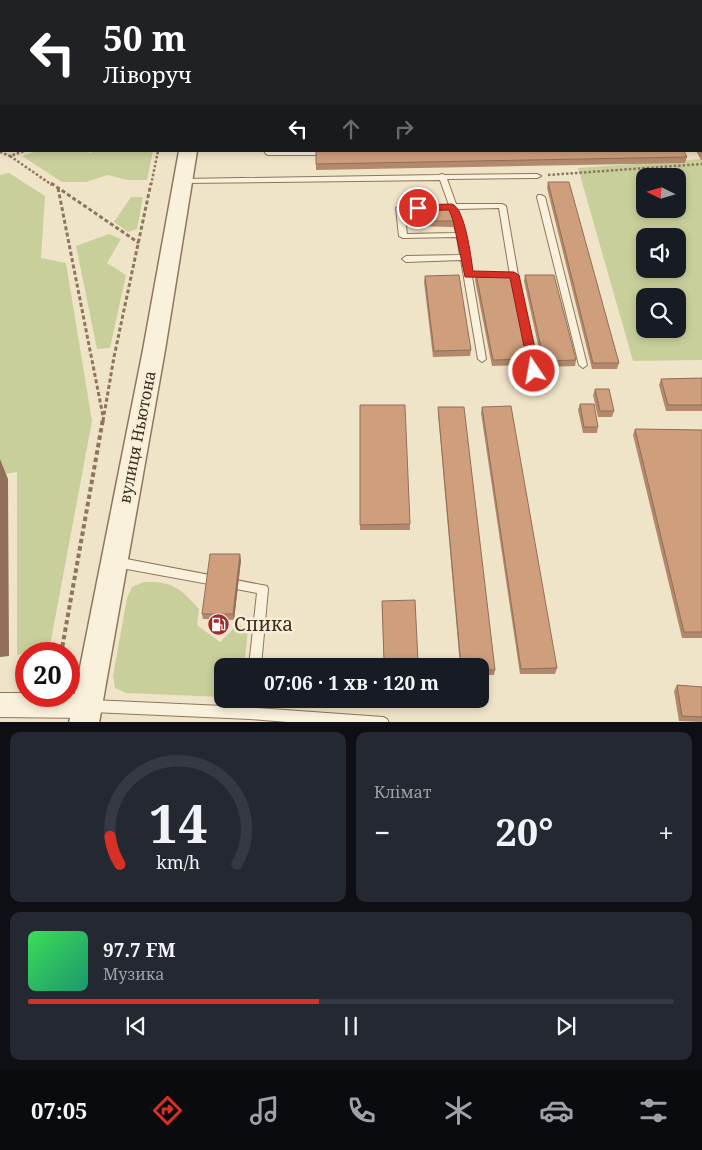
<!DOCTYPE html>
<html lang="uk">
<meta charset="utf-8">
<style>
:root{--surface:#171b24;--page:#242831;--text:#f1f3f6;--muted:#9ea1a6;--line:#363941;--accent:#d93025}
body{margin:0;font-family:"Noto Serif",serif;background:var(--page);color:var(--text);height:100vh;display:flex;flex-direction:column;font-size:19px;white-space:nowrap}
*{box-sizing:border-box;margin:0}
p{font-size:16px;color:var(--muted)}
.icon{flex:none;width:28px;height:28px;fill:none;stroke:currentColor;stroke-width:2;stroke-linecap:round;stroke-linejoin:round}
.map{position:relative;height:722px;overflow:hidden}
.side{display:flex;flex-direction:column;gap:10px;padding:10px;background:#0d0f14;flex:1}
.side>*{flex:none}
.top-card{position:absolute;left:0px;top:0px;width:702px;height:152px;box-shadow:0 2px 8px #0003;background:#202124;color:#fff;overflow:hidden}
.needle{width:32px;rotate:275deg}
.buttons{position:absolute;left:636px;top:168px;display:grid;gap:10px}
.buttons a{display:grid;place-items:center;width:50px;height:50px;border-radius:10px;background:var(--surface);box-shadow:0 2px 8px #0003;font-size:25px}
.speed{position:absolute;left:15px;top:642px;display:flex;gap:10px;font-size:25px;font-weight:700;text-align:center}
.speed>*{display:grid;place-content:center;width:65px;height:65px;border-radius:50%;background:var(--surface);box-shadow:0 2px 8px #0003;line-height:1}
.speed .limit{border:8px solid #d22;background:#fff;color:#111}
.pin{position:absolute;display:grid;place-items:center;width:42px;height:42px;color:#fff;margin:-21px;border:2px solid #fff;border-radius:50%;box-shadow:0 1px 5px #0007}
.me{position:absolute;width:55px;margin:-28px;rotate:348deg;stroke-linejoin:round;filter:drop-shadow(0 0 4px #0008)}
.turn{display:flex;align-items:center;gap:18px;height:105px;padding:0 20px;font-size:22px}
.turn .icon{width:65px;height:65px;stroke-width:2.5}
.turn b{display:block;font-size:35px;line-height:42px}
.lanes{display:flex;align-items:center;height:48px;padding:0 20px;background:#0003;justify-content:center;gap:25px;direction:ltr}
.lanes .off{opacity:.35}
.big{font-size:38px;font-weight:700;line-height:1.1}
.side .widget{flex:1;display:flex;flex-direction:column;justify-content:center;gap:8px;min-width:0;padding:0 18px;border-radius:10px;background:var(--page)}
.side .dial{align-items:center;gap:0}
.dial svg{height:130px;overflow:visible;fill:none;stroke:var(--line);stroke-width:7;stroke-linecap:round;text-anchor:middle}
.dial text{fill:var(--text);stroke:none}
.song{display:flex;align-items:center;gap:15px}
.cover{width:60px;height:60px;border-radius:8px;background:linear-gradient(135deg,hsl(130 70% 55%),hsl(160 70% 35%))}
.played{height:5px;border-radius:2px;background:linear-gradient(90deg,var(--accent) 45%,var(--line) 45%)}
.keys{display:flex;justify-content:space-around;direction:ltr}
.heat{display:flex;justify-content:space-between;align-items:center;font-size:28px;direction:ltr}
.side .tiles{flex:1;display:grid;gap:10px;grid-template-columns:1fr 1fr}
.widget:last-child{grid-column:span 2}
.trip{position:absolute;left:214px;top:658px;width:275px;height:50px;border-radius:10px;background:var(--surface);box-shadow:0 2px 8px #0003;font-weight:700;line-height:50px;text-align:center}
.dock{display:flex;height:80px;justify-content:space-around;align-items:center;background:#090b0e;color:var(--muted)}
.dock .icon{width:35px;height:35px}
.dock .current{color:var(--accent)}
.dock b{font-size:22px;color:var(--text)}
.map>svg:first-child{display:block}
.green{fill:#c9cf9b;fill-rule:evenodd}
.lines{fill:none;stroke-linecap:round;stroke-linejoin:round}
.service-casing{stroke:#8d765c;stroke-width:2}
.minor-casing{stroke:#8d765c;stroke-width:2}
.tertiary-casing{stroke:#8d765c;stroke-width:3}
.path-far2{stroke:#8d765c;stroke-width:2.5;stroke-dasharray:2.5 2;stroke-linecap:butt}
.path-far1{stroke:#8d765c;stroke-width:3;stroke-dasharray:4 2.5;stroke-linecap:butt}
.path{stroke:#8d765c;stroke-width:4;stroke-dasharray:4.5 3;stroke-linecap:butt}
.service{fill:#faf1dc;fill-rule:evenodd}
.minor{fill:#faf1dc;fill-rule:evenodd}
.tertiary{fill:#faf1dc;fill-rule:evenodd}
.wall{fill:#b2896c}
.shaded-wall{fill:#916f58}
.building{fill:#cf9f7d;stroke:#916f58}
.route{fill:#d93025;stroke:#8d1f18}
.labels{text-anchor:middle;stroke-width:5;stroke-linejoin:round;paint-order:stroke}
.street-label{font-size:16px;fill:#3d2e20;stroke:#f7eed8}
.near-poi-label{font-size:19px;fill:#3d2e20;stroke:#f7eed8;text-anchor:start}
</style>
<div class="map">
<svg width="702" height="723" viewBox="0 0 702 723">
<rect width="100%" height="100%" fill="#f0e4c8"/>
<path class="green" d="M564 0H702V104L701 1H546Z
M37 151H87L90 153 96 151H153L147 180H127L108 175 86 182H62L22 156Z
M702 159V360L633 361 578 168ZM645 176H678V209H645ZM645 236H678V269H645ZM645 296H678V329H645Z
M9 173 45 196 41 258 66 263 92 421 49 651 17 655V472L0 475V175Z
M131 197H143L137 229 128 232 114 222Z
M109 234 121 239 107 263 126 275 110 348 97 349 76 246Z
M144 582C173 581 180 588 199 609L197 625 220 642 238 624 248 631 244 666H222V697L126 693 115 688 113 676 127 598 132 587Z"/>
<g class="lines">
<defs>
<path id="service" d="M264 151H328L330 153 327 155H268L266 154Z
M442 174 445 175 537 174 541 176 537 178 447 179 456 204H502L506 206 518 275 539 371 538 373 535 374 531 371 510 275 499 208 458 209 465 235 486 359 482 362 478 359 461 260 406 262 402 259 406 256 460 255 457 237 403 238 399 236 396 208C402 204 416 204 422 208L418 210H404L407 234 456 233 450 209H441L437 207 441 205H449L440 180 183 183 179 181 183 179 439 175Z
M538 195H541L545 197 587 365 583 368 579 365 537 197Z
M116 557 267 586 268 589 261 666H249L257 593 116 567 112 565 111 562 112 559Z
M246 699H258L257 708 383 717 387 719 389 723H300L250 719 92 712 88 710 86 706 88 702 92 700 245 707Z"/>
<path id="minor" d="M0 693H26V696H69V694H87L96 697 100 706 96 715 87 718 0 717Z"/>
<path id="tertiary" d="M179 151H197L165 350 99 723H69L143 350Z"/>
</defs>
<use href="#service" class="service-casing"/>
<use href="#minor" class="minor-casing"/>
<use href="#tertiary" class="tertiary-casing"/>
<path class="path-far2" d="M602 1 620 0
M0 152 10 156 24 151
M10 156 52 185
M548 175 702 164
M151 185 158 151"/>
<path class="path-far1" d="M51 183 139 243
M58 188 103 416
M103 421 114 357 151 183"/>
<path class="path" d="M61 654 103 419"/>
<use href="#service" class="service"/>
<use href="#minor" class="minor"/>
<use href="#tertiary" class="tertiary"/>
</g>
<path class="wall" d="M0 101H1V121L0 117Z
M702 106V160H701L696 151H701Z
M316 151 687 157 685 163 316 170Z
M548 182 619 363 617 369H592L547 188Z
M407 206 453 221V227L408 226Z
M476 274 530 359 529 365 492 366 475 280Z
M525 275 576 360 575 366 543 367 524 281Z
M425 276 471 350 470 356 433 357 424 282Z
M702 378V411H666L659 385 661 379Z
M595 389 614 411 612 417H598L593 395Z
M580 404 598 427 597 433H583L578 410Z
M360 405 410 524V530H360Z
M438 407 495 670 494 675H480V666H460L438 413Z
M482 407 557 668 555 674H520L481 413Z
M635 429 702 430V638H682L633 435Z
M241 560 234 620 203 619 202 614Z
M382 601 418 661V666H384Z
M677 685 702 687V722L679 721 674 691Z"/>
<path class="shaded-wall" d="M0 59H1V81H0Z
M0 459 8 479 9 656 0 657Z
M240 554 241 560 234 620 233 614Z"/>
<path class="building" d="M0 0H26V1H1V59H0Z
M82 0H111V1H82Z
M0 101H1V110L0 109Z
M701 106H702V153L701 151Z
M316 151H684L687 157 316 164Z
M548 182H569L619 363H593Z
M407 206 452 207 453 221H408Z
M510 273 530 359 493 360 476 274Z
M459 275 471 350 434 351 425 276Z
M525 275H554L576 360 544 361Z
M702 378V405H668L661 379Z
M595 389H609L614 411H600Z
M580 404H594L598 427H584Z
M360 405H405L410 524 360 525Z
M511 406 557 668 521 669 482 407Z
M438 407H464L495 670H480V666H461Z
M635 429 702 430V632H684Z
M210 554H240L233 614H202Z
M415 600 418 661H384L382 601Z
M677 685 702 687V717L682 716Z"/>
<path class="route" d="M452 204C465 208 471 257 473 271L514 272 519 275 540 371 539 374 534 375 529 371 510 278 465 277 453 220 449 210 418 211 413 208 418 205Z"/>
<defs>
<symbol id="fuel-disc" viewBox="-11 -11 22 22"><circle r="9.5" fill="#9e2a2b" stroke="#f7eed8"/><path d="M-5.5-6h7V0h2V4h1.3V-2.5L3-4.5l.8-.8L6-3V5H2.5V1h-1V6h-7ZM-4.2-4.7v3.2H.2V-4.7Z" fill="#fff"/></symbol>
</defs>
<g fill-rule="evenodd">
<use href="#fuel-disc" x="206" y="612" width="25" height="25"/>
</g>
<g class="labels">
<g class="street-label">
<text transform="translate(137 437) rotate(-79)" y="6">вулиця Ньютона</text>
</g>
<g class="near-poi-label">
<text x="234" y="631">Спика</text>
</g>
</g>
</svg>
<div class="buttons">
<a><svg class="needle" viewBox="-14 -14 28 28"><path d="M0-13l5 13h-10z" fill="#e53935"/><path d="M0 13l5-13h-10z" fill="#9ea1a6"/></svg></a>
<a><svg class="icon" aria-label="sound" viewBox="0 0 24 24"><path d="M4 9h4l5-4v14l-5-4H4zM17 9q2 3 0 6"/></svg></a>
<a><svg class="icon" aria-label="search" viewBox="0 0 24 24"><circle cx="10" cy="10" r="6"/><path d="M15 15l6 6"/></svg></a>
</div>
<div class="speed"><div class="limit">20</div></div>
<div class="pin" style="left:418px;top:208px;background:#d93025"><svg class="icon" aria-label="arrive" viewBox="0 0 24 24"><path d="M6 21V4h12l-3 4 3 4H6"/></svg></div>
<svg class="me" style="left:534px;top:371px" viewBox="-20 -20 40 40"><circle r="17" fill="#d93025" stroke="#fff" stroke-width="3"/><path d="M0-11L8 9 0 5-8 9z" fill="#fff"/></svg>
<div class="trip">07:06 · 1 хв · 120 m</div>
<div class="top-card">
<div class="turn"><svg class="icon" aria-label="left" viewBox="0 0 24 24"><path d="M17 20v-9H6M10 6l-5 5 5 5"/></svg><div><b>50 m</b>Ліворуч</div></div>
<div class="lanes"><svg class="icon" aria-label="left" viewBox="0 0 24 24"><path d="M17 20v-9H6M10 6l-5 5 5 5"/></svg><svg class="icon off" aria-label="ahead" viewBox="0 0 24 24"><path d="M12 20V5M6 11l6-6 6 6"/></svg><svg class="icon off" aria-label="right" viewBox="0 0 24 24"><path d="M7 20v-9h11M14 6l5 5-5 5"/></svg></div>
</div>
</div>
<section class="side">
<div class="tiles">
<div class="widget dial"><svg viewBox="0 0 100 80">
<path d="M14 69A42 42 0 1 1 86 69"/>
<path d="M14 69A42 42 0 0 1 8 52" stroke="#d93025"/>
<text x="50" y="56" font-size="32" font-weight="700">14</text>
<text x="50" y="72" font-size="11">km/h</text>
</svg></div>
<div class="widget"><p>Клімат</p>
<div class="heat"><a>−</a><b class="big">20°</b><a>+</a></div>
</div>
<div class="widget">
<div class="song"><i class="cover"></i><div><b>97.7 FM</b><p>Музика</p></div></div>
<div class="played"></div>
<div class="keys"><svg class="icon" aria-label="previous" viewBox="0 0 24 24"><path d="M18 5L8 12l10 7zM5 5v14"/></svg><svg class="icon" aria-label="pause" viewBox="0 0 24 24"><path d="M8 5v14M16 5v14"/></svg><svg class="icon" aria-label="next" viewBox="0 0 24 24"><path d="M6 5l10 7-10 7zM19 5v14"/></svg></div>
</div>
</div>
</section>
<nav class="dock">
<b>07:05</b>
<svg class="icon current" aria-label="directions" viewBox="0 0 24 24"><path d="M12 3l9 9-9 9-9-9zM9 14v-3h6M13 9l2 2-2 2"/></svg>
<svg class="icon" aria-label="music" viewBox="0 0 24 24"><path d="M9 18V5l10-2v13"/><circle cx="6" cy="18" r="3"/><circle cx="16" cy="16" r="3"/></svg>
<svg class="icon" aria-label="phone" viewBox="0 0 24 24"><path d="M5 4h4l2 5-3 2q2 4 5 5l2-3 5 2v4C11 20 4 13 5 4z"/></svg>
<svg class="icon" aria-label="climate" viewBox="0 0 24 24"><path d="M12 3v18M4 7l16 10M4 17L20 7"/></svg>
<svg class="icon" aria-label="car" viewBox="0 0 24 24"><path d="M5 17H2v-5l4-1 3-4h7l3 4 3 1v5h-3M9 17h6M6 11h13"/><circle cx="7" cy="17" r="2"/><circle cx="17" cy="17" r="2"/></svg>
<svg class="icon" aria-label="filters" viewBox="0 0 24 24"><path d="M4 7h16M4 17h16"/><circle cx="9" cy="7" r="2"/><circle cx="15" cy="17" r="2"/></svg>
</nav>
